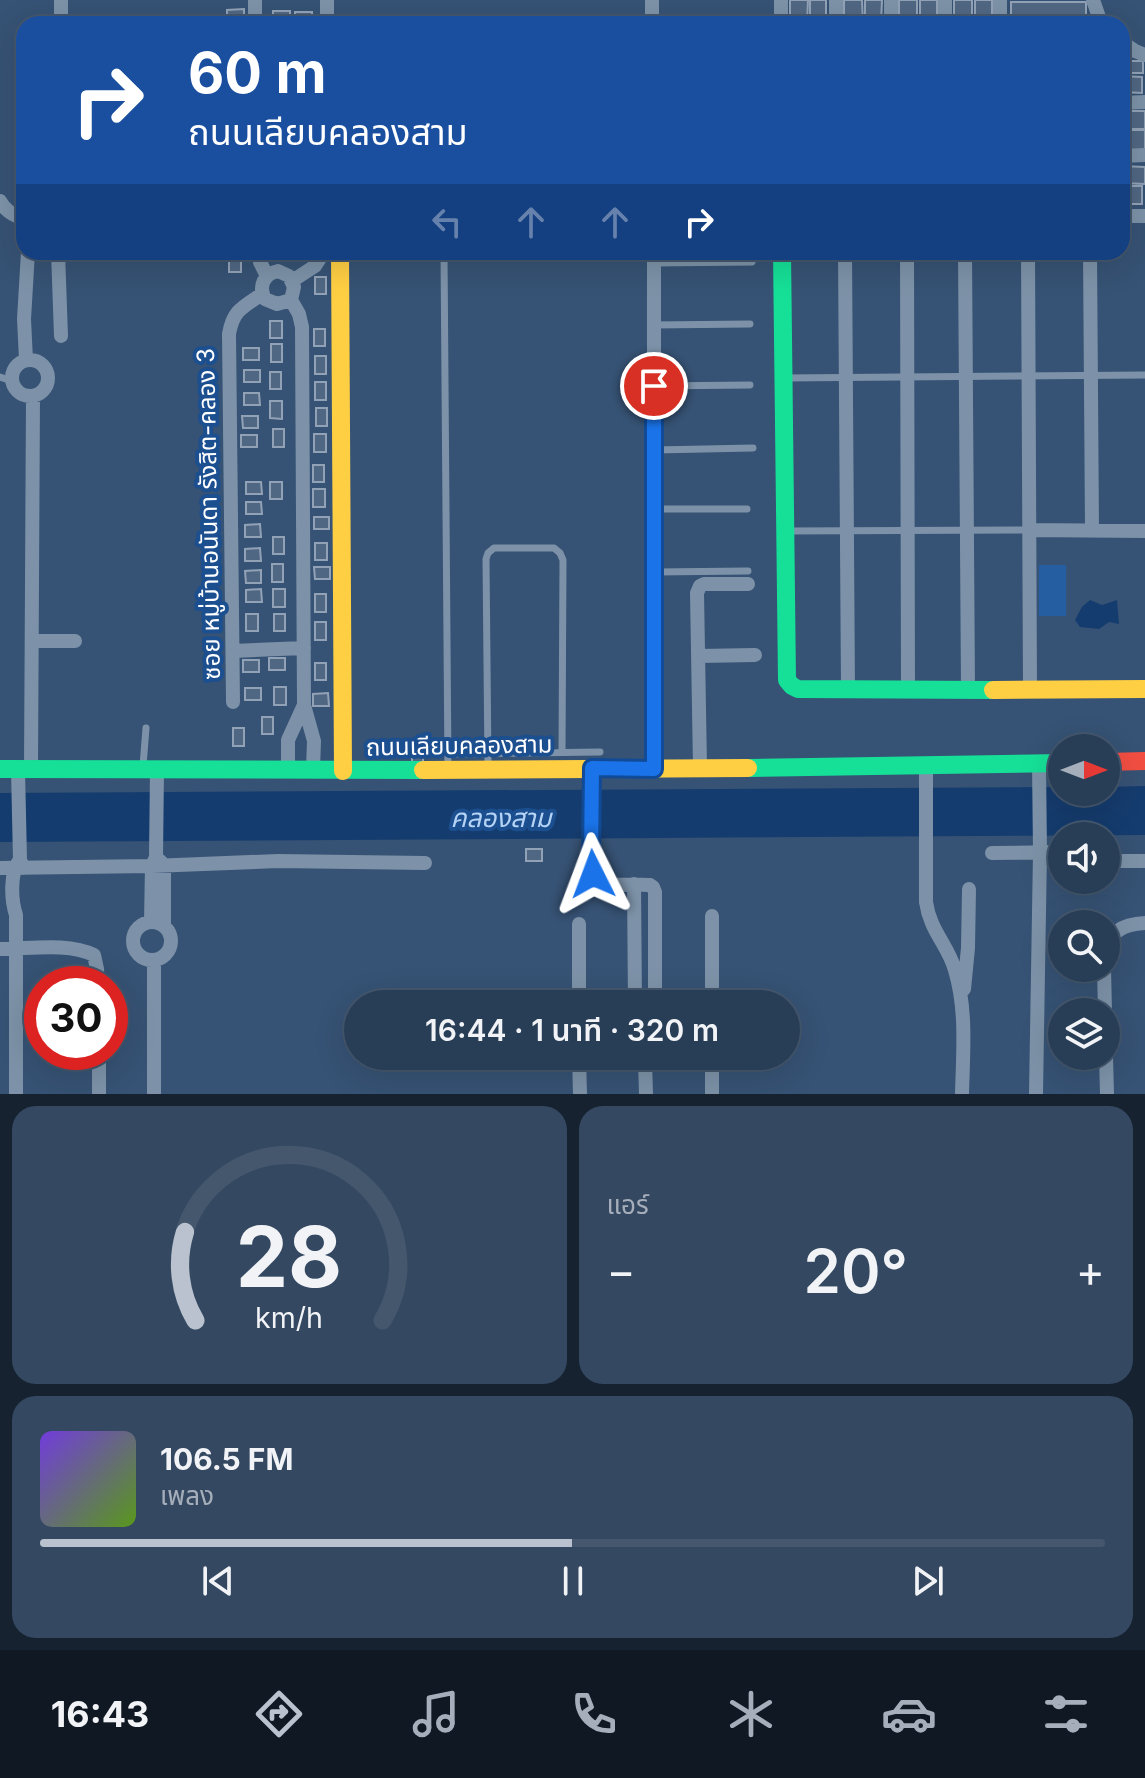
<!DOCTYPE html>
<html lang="th">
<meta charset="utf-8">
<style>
:root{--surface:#283e57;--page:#344961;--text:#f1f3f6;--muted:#a5aeba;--line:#44576d;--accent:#b9c2ce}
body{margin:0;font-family:Inter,"Noto Sans Thai",sans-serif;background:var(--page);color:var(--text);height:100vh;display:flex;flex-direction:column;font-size:30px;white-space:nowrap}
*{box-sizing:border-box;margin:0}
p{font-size:26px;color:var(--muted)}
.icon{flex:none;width:44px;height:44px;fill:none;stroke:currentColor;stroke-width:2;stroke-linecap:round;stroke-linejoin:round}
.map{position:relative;height:1094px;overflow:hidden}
.panel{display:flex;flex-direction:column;gap:12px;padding:12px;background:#162230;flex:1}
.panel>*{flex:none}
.banner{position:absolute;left:16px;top:16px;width:1114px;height:244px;border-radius:24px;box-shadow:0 8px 32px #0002,0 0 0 2px var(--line);background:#1a4fa0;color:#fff;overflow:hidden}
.needle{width:52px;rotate:90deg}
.controls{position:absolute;left:1048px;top:734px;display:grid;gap:16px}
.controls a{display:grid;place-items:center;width:72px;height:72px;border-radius:50%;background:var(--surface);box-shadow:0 8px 32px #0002,0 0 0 2px var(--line);font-size:40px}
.speed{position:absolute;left:24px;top:966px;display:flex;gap:16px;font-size:40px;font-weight:700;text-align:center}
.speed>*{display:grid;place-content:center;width:104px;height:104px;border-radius:50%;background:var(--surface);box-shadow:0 8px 32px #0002,0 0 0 2px var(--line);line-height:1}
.speed .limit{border:12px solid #d22;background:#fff;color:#111}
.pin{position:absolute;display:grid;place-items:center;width:68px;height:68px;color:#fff;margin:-34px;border:4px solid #fff;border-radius:50%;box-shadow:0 2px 8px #0007}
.me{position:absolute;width:88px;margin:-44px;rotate:357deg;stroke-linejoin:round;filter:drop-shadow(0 0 6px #0008)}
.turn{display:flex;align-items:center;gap:28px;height:168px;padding:0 40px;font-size:36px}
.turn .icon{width:104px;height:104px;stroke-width:2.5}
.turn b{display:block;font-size:56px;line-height:68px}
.lanes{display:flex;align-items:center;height:76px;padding:0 40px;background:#0003;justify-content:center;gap:40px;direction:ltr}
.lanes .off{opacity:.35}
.big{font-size:60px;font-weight:600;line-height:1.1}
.panel .widget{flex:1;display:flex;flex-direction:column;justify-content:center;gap:12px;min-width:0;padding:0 28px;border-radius:24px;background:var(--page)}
.panel .dial{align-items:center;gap:0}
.dial svg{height:208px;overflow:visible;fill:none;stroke:var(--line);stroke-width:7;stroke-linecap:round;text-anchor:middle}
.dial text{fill:var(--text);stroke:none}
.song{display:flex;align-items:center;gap:24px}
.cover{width:96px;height:96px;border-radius:12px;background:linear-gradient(135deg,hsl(260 70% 55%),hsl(90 70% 35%))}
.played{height:8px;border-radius:4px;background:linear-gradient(90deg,var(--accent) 50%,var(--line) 50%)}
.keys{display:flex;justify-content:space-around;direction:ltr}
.heat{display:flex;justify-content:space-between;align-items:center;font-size:44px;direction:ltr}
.panel .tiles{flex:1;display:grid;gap:12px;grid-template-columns:1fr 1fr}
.widget:last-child{grid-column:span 2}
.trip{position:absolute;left:344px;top:990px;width:456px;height:80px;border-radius:40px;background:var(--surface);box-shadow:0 8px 32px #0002,0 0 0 2px var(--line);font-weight:600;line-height:80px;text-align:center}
.tab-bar{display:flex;height:128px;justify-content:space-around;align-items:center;background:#101923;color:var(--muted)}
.tab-bar .icon{width:56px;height:56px}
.tab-bar .selected{color:var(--accent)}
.tab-bar b{font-size:36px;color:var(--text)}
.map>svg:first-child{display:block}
.green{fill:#265fa1}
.water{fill:#153c6e}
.building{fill:#506783;stroke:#92a2b6;stroke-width:2}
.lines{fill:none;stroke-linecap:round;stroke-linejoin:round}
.lane{stroke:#7d92a8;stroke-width:7}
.street{stroke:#7d92a8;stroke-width:14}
.fast{stroke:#16e098;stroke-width:18}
.slow{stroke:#ffcf43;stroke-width:18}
.jam{stroke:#f24e42;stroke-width:18}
.route-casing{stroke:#114b97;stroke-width:20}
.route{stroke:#1a73e8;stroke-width:14}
.labels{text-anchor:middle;stroke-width:8;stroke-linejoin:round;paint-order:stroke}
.street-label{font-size:24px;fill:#fff;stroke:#1b4f8f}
.water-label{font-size:26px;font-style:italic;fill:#b5d3f5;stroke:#1b4f8f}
</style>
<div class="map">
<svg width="1145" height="1094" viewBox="0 0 1145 1094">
<rect width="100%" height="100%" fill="#365274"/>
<path class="green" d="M1039 565H1066V616H1039Z"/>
<path class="water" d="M1090 600 1102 605 1117 600 1119 624 1109 622 1099 629 1080 627 1075 620 1082 607Z
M1145 786V835L0 842V793L1062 787V792H1106V787Z"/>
<path class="building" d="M790 0H808L807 24H790Z
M810 0H826V24H810Z
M844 0H862L863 24H844Z
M865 0H882L881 24H865Z
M899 0H917V24H899Z
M920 0H937V24H920Z
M954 0H972V24H954Z
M975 0H992V24H975Z
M1011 2H1086V19L1011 18Z
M244 9V23H227V10Z
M273 11H290V24H273Z
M295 12H312V24H295Z
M1012 21 1074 22V24H1012Z
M1128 61H1143V73H1128Z
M1122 76 1142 77V93L1122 92Z
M1122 111H1145V129H1122Z
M1122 130H1145V150H1122Z
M1122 166 1145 167V184L1122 183Z
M1122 186H1142V204H1122Z
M229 255H241V272H229Z
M315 277H326V294H315Z
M270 321H282V338H270Z
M314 329H325V346H314Z
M271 344H282V362H271Z
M243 348H259V360H243Z
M315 356H326V374H315Z
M244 370H260V382H244Z
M270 372H281V389H270Z
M315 382H326V400H315Z
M244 393H259L260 405H244Z
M270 401H282V419L270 418Z
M316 408H327V426H316Z
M242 416H258V428H243Z
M273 429H284V447H273Z
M314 434H326V452H314Z
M241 435H257V447H241Z
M313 465H324V482H313Z
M246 482H261L262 494H246Z
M270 482H282V499H270Z
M313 489H325V507H313Z
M246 502H261L262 514H246Z
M314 517H329V529H314Z
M260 524 261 537H245V525Z
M273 537H284V554H273Z
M315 543H327V560H315Z
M260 548 261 561H245V549Z
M272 564H283V582H272Z
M314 567H330V579H315Z
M261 570V583H246L245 571Z
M261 589 262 602H246V590Z
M273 589H285V607H273Z
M315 594H326V612H315Z
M246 614H258V631H246Z
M274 614H285V631H274Z
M315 622H326V640H315Z
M269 658H285V670H269Z
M243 660H259V672H243Z
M315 663H326V680H315Z
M274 687H286V705H274Z
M245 688H261V700H245Z
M328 693 329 706H313V694Z
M262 717H273V734H262Z
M233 728H244V746H233Z
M412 748H423V765H412Z
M526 849H542V861H526Z"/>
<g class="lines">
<path class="lane" d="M444 252 448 770
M654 263 752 262
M653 325 750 324
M0 377 12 381
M785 378 1145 375
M654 386 750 385
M655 450 753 448
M655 509H747
M786 531 1029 530
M655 572 748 571
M448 754 600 752
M143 766 146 728
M488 766 486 559 488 553 494 548H554L560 553 563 560 562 752"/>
<path class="street" d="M61 0V24
M255 0V24
M327 0V24
M652 0V24
M781 0V24
M836 0V24
M891 0V24
M945 0V24
M1000 0V24
M1093 0 1100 20 1103 24
M1122 42 1135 51 1145 55
M1122 103 1145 102
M1122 156 1145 155
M0 201C5 211 14 216 24 219
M1122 216H1145
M58 252 61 336
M258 252 260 262 267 276
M845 252 848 690
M907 252 908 690
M965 252 968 689
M1028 252 1030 689
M1090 252 1092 530
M278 271 289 276 294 287 291 300 277 304 265 299C258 286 264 274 278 271Z
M292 281 315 266 324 252
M291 300 299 314 302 327 304 705 314 741 313 769
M26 360 24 319 28 252
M12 378a18 18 0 1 1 36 0a18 18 0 1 1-36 0Z
M1029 530 1145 531
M32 641H75
M233 651 304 648
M699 656 755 655
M233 702 229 334C233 310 243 307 262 294
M926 765V902C930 931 948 945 955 970 967 1010 963 1053 962 1094
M700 767 697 593 700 586 704 584H748
M592 768C592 788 586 871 599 881 608 887 638 884 650 885L653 887 655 892V1004
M288 769V740L304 705
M654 769V252
M18 770 20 860 23 868
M31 770 33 396
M992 853 1062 852
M1106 855 1115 861H1145
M159 860 164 865V926
M0 868 152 866 278 861 425 863
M634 884 635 1004
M712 916V1004
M133 941a19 19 0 1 1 38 0a19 19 0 1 1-38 0Z
M151 922 152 866 156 857 157 770
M579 924V1004
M0 949C29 949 68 942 94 955L97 969 98 984
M1106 955C1109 932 1122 924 1145 923
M154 960V1094
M1104 968 1105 1012
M964 989 968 948 969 889
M99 1052V1094
M579 1056 580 1094
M712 1056V1094
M1106 1056 1107 1094
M547 1060H733
M645 1060 646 1094
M16 1094V915C11 900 10 873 19 861
M1036 1094 1040 852 1039 763"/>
<path class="fast" d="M782 252 787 680 792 686 798 689 993 690
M748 768 1062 763
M0 769 423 770"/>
<path class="slow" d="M340 252 343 771
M993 690 1145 689
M423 770 748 768"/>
<path class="jam" d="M1106 762 1145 761"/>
</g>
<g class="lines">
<defs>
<path id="route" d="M593 874 591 858 592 768 654 769V386"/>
</defs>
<use href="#route" class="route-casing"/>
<use href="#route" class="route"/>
</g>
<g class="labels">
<g class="street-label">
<text transform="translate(209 514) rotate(-91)" y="8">ซอย หมู่บ้านอนันดา รังสิต-คลอง 3</text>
<text transform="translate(459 746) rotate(-1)" y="8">ถนนเลียบคลองสาม</text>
</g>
<g class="water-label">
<text x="501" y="827">คลองสาม</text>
</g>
</g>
</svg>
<div class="controls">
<a><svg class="needle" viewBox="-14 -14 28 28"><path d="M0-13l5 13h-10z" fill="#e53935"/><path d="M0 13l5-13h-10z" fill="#a5aeba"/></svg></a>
<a><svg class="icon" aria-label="sound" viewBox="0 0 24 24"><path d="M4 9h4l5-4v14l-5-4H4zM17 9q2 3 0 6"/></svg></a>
<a><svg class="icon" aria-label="search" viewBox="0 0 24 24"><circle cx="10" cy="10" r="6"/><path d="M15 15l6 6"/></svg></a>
<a><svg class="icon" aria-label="layers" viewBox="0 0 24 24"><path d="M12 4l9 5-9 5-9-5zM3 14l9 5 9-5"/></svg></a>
</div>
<div class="speed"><div class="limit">30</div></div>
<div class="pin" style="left:654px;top:386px;background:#d93025"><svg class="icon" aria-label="arrive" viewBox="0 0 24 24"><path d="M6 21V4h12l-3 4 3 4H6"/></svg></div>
<svg class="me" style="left:593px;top:874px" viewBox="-20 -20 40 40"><path d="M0-17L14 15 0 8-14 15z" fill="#1a73e8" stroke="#fff" stroke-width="4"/></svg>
<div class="trip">16:44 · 1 นาที · 320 m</div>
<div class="banner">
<div class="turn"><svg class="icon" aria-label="right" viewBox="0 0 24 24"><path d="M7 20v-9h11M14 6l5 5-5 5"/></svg><div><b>60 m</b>ถนนเลียบคลองสาม</div></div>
<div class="lanes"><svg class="icon off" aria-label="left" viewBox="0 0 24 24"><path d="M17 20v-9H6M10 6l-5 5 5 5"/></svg><svg class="icon off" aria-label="ahead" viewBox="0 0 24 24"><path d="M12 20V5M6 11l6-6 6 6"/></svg><svg class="icon off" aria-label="ahead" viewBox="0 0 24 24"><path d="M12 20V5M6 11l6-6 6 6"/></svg><svg class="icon" aria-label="right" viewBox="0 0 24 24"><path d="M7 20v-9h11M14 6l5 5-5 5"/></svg></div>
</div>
</div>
<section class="panel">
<div class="tiles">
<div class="widget dial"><svg viewBox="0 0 100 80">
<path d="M14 69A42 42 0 1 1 86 69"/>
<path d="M14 69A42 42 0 0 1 10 35" stroke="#b9c2ce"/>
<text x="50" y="56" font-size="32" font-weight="700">28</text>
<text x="50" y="72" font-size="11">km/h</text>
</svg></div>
<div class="widget"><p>แอร์</p>
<div class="heat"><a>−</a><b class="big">20°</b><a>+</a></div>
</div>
<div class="widget">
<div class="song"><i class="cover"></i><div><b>106.5 FM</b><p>เพลง</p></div></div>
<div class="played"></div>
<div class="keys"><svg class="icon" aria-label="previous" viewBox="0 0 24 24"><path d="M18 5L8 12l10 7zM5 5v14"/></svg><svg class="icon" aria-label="pause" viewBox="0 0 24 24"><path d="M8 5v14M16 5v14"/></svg><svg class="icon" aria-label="next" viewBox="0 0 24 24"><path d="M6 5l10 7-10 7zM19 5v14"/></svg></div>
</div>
</div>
</section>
<nav class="tab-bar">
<b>16:43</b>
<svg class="icon selected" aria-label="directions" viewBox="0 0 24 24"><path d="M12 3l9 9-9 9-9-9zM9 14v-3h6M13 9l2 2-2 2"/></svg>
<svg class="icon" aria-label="music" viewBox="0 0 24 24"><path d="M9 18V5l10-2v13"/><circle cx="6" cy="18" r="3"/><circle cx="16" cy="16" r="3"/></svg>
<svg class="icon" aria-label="phone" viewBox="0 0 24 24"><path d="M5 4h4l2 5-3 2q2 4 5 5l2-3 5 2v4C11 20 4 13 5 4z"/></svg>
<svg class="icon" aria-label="climate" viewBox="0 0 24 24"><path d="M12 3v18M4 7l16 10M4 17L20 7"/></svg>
<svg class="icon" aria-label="car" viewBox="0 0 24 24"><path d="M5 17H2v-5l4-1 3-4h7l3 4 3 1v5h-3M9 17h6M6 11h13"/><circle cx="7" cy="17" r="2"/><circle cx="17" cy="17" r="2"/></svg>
<svg class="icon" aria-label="filters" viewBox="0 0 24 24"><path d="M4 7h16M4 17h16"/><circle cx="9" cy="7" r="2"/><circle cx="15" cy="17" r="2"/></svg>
</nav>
